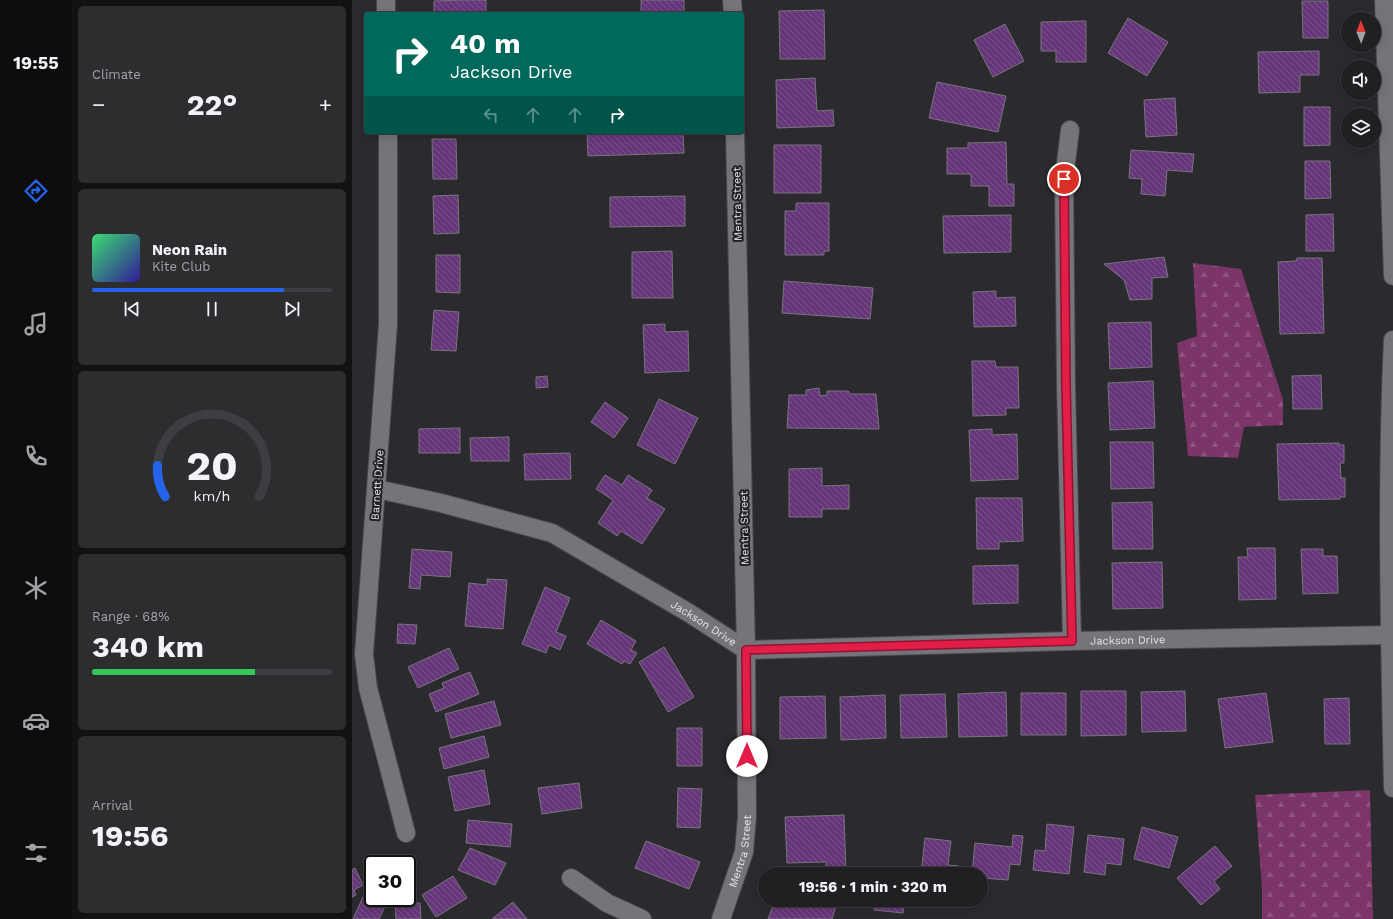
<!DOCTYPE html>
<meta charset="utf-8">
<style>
:root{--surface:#202023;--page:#2d2d30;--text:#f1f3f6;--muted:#a2a3a6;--line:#3d3e41;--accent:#2563eb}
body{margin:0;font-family:"Work Sans",sans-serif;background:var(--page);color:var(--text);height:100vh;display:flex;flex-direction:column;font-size:15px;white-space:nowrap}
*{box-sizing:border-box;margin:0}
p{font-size:13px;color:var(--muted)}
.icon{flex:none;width:22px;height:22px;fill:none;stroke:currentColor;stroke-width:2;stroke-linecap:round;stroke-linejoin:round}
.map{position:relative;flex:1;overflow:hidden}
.drawer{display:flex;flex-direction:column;gap:6px;padding:6px;background:#121213;width:280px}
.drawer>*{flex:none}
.top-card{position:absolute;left:12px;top:12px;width:380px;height:122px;border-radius:4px;box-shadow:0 2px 10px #0003,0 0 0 1px var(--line);background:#00695c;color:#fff;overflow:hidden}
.needle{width:26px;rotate:359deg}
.tools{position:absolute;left:989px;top:12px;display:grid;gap:8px}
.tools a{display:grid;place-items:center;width:40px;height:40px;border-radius:50%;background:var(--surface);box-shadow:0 2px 10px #0003,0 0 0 1px var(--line);font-size:20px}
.speed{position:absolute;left:12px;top:855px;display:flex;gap:8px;font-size:20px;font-weight:700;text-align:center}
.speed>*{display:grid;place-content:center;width:52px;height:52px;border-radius:50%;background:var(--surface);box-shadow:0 2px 10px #0003,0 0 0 1px var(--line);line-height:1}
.speed .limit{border:2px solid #111;border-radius:6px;background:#fff;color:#111}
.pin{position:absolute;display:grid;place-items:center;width:34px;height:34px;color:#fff;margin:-17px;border:2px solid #fff;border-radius:50%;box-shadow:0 1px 4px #0007}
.me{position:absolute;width:44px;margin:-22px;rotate:0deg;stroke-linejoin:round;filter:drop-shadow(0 0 3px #0008)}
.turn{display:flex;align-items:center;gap:14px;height:84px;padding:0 20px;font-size:18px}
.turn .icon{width:52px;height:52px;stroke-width:2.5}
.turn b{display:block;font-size:28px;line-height:34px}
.lanes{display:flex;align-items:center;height:38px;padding:0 20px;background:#0003;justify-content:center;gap:20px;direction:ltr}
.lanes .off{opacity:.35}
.big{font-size:30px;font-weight:700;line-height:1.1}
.drawer .tile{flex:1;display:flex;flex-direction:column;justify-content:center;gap:6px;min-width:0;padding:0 14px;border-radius:6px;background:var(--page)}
.drawer .dial{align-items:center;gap:0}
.dial svg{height:104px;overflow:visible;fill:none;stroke:var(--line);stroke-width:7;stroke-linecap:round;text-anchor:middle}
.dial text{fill:var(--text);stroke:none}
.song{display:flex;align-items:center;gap:12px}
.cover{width:48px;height:48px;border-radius:6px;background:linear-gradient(135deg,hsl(140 70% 55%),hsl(250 70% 35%))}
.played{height:4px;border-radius:2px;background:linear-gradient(90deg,var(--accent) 80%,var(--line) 80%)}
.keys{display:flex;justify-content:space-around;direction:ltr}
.heat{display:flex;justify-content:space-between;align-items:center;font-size:22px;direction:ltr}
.charge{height:6px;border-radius:3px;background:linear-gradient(90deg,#34c759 68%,var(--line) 0)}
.trip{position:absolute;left:406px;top:867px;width:230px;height:40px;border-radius:20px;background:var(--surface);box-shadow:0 2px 10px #0003,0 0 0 1px var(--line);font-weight:700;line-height:40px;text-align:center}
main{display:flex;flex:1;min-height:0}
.tab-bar{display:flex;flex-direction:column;width:72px;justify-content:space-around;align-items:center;background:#0d0d0e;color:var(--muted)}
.tab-bar .icon{width:28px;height:28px}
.tab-bar .current{color:var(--accent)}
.tab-bar b{font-size:18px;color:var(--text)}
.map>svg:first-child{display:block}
.forest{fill:url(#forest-firs)}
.building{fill:url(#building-back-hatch);stroke:#79757b}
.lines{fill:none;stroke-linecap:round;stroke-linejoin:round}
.minor-casing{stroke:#49484d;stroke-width:20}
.minor{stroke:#75747a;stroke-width:18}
.route-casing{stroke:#92132f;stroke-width:10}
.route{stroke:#e11d48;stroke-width:7}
.labels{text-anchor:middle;stroke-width:4;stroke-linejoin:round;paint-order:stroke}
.street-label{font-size:11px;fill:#e4e3e7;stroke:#212025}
</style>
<main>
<nav class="tab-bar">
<b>19:55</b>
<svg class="icon current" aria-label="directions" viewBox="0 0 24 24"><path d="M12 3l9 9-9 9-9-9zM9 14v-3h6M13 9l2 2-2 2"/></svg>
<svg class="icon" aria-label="music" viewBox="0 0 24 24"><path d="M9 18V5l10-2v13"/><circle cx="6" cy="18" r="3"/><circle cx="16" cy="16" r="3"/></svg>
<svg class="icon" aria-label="phone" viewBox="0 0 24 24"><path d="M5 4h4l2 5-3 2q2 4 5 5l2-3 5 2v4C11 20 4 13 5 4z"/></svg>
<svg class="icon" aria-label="climate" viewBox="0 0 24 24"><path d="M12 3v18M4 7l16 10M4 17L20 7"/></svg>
<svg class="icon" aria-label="car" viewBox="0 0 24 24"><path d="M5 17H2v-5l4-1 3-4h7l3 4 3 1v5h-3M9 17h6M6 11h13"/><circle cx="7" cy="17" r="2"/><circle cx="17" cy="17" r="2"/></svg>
<svg class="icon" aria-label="filters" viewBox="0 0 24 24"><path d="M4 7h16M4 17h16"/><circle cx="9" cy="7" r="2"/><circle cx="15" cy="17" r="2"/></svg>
</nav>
<section class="drawer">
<div class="tile"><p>Climate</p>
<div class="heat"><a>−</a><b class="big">22°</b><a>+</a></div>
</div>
<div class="tile">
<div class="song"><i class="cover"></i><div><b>Neon Rain</b><p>Kite Club</p></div></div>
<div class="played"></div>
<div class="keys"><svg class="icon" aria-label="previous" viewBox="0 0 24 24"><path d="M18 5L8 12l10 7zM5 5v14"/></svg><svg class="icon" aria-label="pause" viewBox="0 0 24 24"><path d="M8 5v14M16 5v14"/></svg><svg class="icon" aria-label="next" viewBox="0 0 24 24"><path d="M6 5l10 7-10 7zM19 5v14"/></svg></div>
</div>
<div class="tile dial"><svg viewBox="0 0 100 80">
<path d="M14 69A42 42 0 1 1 86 69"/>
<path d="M14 69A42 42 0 0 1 8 45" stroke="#2563eb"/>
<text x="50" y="56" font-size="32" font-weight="700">20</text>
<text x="50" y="72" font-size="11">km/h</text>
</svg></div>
<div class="tile"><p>Range · 68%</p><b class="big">340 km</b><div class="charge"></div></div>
<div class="tile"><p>Arrival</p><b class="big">19:56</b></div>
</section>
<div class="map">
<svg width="1041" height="919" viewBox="0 0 1041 919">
<defs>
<pattern id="forest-firs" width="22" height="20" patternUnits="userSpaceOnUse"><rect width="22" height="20" fill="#7c3569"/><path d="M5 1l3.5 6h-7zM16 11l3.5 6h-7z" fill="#8e527e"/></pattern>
<pattern id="building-back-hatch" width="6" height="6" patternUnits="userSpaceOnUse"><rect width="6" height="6" fill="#66367a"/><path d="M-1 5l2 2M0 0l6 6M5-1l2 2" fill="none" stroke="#7c538d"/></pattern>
</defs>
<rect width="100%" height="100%" fill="#2a2a2f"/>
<path class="forest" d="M841 263 889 269 931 400V425L892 427 886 458 836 456 825 343 845 336Z
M1018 790 1021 919H910V889L903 795Z"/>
<path class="building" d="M110 0H134V14H82V1Z
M289 0H332V14H289Z
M950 1H976V38H951Z
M472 10 473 59H428L427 11Z
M776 18 816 42 795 76 756 53Z
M734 21V62H704V51H689V22Z
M653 24 672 61 641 77 622 40Z
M967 51V75H948V92L907 93 906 52Z
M463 78 465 111 481 110 482 126 425 128 424 80Z
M585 82 654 96 646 132 577 118Z
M823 98 825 135 794 137 792 100Z
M952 107H978V145L952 146Z
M235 132H331L332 153 236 156Z
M80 139H104L105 179H81Z
M654 142 655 184H662V206H637V186H619V174H595V148H616V143Z
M422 145H469V193H422Z
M779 150 842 154 840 172 815 170 813 196 789 194 790 179 777 178Z
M953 161H978L979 198 953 199Z
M106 195 107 233 82 234 81 196Z
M333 196V226L258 227V197Z
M444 203H477V251H472V255H433V211H444Z
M981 214 982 251H954V215Z
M659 215V252L592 253 591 216Z
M320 251 321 298H280V252Z
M84 255H108V293L84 292Z
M812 257 816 277 800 278V299L778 300 772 280 752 264Z
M945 258H970L972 333 928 334 926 262 944 261Z
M432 281 521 288 518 319 430 313Z
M644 291V298L663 297 664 326 622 327 621 292Z
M82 310 107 312 104 351 79 350Z
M799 322 800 367 758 369 756 323Z
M313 324V332L336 331 337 371 293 373 291 325Z
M620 361H643L644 367H666L667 408H654V415L621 416Z
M969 375 970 409H941L940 376Z
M195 376 196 387 184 388V377Z
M801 381 803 428 758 430 756 383Z
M467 388 468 396 475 395V391H496L499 394H524L527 429 435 428 437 395H454V390Z
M307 399 346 418 323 464 285 445Z
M253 402 276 418 262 438 239 422Z
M108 428V453H67V429Z
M640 429V435L665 434 666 479 619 481 617 430Z
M157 437V461H119L118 438Z
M758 442H801L802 488 759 489Z
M987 443V445H992V463H988L989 478H993V497H988V499L927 500 925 444Z
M218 453 219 479 173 480 172 454Z
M470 468V486L497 485V509H470V517H437V469Z
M253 475 270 485 276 475 300 490 295 498 313 509 290 544 269 531 265 536 246 523 261 500 244 489Z
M624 498H670L671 541 647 542V549H625Z
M800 502 801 549H761L760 503Z
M895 548H923L924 599 887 600 886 557H896Z
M60 549 100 552 98 577 69 575 68 589 57 588Z
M949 549H971V556H985L986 593 951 594Z
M810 562 811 608 761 609 760 563Z
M666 565V603L621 604V566Z
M135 579 155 580 151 629 113 626 117 583 135 585Z
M193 587 218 598 204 632 214 636 208 650 197 645 194 653 170 644Z
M249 620 284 641 279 650 285 653 278 664 272 661 270 664 235 644Z
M46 624 65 625 63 644 45 643Z
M312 647 342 697 316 712 287 662Z
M97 648 107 669 66 688 56 667Z
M118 672 127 694 84 712 77 694 92 688 90 683Z
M729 691H774V735L729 736Z
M833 691 834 731 790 732 789 692Z
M654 692 655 736 607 737 606 694Z
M669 693H714V735H669Z
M914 693 921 742 873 748 866 699Z
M593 694 595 737 549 738 548 695Z
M533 695 534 738 489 740 488 697Z
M473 696 474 738 428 739V697Z
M997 698 998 744H973L972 699Z
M142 701 149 725 99 738 93 714Z
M325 728H350V766H325Z
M132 736 137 757 92 769 87 748Z
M132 770 138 804 103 811 96 777Z
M227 783 230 808 190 814 186 788Z
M326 788 350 789 348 828 325 827Z
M492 815 494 871 474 872V862L435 863 433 817Z
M116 820 160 824 158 847 114 843Z
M695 824 722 827 717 874 681 870 683 850 693 851Z
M790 827 826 837 817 868 782 859Z
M661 835 671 836 668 865 658 864 656 880 629 878V874H620L623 843 660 847Z
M736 835 772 839 769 865 754 863 753 875 732 872Z
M573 838 599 841 596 865 607 866 606 874H569Z
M294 841 348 862 337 889 283 868Z
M863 846 880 866 862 881 868 889 849 905 825 878Z
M118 848 154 863 143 885 106 870Z
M3 868 11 885 2 890 4 895 0 897V870Z
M522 870 555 873V874H521Z
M101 876 115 898 84 917 70 895Z
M16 886 21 889V898H37L27 919H1Z
M423 900H486L480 919H416Z
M516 900H553L551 913 522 910V902L516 901Z
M161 902 175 919H140Z
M68 903 69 919H44L43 904Z"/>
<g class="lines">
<defs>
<g id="minor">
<path d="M34 0V14"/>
<path d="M380 0 381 14"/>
<path d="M1032 0 1041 276"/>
<path d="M718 130 712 179 714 385 720 641"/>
<path d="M36 132V324L12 654 16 688 54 833"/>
<path d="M1041 340C1034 489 1038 639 1041 788"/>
<path id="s1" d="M25 489 89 503 200 533 337 613 394 650 720 641 1037 635"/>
<path d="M219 878 255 903 290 919"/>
<path id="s2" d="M369 919 392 852 395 817 394 650 383 132"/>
</g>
</defs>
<use href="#minor" class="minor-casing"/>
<use href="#minor" class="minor"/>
</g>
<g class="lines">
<defs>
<path id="route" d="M395 756 394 650 720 641 714 385 712 179"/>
</defs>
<use href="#route" class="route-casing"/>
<use href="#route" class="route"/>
</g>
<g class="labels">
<g class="street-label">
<text transform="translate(385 204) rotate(-91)" y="4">Mentra Street</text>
<text transform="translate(25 485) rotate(-86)" y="4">Barnett Drive</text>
<text transform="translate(392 528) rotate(-91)" y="4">Mentra Street</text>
<text dy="4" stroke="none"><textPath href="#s1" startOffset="357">Jackson Drive</textPath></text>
<text dy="4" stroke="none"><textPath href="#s1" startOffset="789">Jackson Drive</textPath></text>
<text dy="4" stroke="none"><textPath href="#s2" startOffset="71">Mentra Street</textPath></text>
</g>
</g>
</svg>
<div class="tools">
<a><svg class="needle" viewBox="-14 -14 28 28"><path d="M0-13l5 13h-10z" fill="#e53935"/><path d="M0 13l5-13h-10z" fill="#a2a3a6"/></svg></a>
<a><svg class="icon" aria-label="sound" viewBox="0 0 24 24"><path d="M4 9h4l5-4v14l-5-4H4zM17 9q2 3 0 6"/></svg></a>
<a><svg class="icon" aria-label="layers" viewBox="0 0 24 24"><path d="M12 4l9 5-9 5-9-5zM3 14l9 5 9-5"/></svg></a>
</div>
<div class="speed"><div class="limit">30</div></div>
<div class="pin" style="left:712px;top:179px;background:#d93025"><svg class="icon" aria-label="arrive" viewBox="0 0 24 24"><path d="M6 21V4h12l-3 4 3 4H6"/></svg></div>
<svg class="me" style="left:395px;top:756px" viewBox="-20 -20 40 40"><circle r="19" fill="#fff"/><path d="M0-13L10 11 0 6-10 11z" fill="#e11d48"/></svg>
<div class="trip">19:56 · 1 min · 320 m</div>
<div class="top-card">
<div class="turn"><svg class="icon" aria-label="right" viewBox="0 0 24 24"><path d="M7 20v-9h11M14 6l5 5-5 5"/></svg><div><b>40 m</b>Jackson Drive</div></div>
<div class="lanes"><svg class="icon off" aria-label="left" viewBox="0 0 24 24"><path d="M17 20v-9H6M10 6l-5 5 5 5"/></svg><svg class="icon off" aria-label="ahead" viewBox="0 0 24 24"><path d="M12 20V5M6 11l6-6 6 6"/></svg><svg class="icon off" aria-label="ahead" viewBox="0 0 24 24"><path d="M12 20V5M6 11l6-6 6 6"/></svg><svg class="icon" aria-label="right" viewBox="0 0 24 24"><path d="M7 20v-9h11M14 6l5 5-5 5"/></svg></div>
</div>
</div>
</main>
